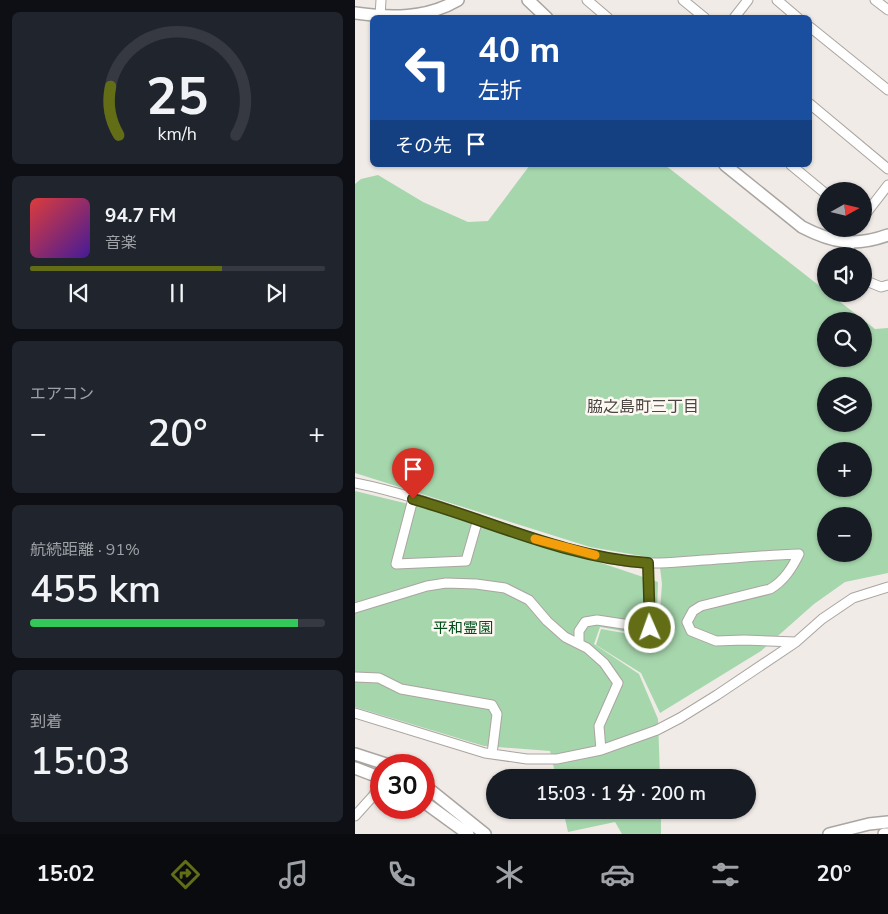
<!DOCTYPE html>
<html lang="ja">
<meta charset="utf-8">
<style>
:root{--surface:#171b24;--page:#20242c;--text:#f1f3f6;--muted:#9ea1a6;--line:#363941;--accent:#626d16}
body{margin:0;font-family:"Nunito Sans","Noto Sans JP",sans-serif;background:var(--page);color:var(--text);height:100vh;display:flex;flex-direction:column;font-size:19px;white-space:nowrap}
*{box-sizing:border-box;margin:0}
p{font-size:16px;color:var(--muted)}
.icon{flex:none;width:28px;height:28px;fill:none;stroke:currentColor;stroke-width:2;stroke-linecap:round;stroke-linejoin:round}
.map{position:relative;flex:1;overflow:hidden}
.side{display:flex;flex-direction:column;gap:12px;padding:12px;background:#0d0f14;width:355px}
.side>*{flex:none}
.banner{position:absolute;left:15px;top:15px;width:442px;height:152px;border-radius:8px;box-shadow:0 1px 4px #0004;background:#1a4fa0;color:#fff;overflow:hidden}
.needle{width:32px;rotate:82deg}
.tools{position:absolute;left:462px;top:182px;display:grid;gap:10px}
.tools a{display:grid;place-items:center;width:55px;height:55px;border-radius:50%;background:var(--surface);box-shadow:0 1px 4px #0004;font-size:25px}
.speed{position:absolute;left:15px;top:754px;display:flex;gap:10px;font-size:25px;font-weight:700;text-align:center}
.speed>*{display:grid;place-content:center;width:65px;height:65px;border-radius:50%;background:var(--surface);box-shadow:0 1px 4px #0004;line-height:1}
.speed .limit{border:8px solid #d22;background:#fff;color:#111}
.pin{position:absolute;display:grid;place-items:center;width:42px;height:42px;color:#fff;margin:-51px -21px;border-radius:50% 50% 50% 0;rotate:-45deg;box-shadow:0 0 5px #0007}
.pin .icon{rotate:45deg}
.me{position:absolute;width:55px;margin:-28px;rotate:358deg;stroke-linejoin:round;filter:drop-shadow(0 0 4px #0008)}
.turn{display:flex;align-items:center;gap:18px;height:105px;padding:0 25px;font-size:22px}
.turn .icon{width:65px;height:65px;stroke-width:2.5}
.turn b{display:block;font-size:35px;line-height:42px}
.then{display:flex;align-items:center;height:48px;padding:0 25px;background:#0003;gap:10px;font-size:19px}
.big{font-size:38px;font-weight:600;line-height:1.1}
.side .card{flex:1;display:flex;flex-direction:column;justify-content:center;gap:8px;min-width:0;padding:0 18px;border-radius:8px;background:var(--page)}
.side .dial{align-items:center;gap:0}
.dial svg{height:130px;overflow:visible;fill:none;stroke:var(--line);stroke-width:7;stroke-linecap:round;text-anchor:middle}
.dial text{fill:var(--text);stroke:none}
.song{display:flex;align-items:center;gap:15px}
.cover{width:60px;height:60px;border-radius:8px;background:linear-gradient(135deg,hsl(0 70% 55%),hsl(260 70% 35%))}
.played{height:5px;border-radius:2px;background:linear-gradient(90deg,var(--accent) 65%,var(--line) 65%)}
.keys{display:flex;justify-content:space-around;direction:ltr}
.heat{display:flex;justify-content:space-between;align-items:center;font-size:28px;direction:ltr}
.charge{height:8px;border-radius:4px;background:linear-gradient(90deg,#34c759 91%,var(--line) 0)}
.trip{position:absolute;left:131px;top:769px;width:270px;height:50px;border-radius:25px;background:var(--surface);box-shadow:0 1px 4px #0004;font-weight:600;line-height:50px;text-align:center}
.tab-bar{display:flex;height:80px;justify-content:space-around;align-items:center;background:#090b0e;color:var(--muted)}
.tab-bar .icon{width:35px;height:35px}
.tab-bar .active{color:var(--accent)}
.tab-bar b{font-size:22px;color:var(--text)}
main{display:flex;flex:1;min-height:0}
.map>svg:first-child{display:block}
.green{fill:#a6d6ac;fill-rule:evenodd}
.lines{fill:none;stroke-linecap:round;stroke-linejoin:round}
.street-casing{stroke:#aaa5a1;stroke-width:11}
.secondary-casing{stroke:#aaa5a1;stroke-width:14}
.street{stroke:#fff;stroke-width:9}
.secondary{stroke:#fff;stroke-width:11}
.route-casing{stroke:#40470e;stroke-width:12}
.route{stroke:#626d16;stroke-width:9}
.slow{stroke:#f59e0b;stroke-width:9}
.labels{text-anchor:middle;stroke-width:5;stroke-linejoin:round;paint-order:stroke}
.park-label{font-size:15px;fill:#004f1b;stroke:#fef8f3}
.neighbourhood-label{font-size:16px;fill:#4a4642;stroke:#fef8f3}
</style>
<main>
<section class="side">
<div class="card dial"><svg viewBox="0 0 100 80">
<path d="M14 69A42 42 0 1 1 86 69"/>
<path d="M14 69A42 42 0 0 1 9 39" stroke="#626d16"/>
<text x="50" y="56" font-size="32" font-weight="700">25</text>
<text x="50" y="72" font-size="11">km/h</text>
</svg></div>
<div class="card">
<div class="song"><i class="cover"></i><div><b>94.7 FM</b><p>音楽</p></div></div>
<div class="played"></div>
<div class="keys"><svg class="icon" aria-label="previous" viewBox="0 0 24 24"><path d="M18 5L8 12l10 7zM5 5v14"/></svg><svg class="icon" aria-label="pause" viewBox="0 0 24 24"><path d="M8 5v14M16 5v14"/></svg><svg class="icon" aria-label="next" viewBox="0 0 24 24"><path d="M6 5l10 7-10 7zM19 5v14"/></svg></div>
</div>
<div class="card"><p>エアコン</p>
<div class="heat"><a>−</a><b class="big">20°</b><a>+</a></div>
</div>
<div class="card"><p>航続距離 · 91%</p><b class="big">455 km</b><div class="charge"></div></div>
<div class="card"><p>到着</p><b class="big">15:03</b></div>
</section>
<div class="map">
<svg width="533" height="834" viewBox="0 0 533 834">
<rect width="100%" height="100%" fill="#f0ebe6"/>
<path class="green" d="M175 165H310L471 291V294H475L520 329 533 328V573L490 582 459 604 406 651 305 713 286 673 241 645 246 629 303 639 307 584 304 559 235 547 0 473V184L6 179 23 175 68 202 113 222 133 221ZM471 321H509V359H471ZM471 386H509V424H471ZM471 451H509V489H471ZM471 516H509V554H471Z
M0 491 115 519 303 582 301 637 245 627 239 644 284 674 303 719 305 777H201L195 751 129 746 0 707Z
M208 810H306V834H267L260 822 213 832Z"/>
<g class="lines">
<defs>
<path id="street" d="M232 0 253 18
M328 0 350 18
M422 0 443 18
M520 0 533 10
M25 16 26 0
M379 18 393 0
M455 27 533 90
M455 104 533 169
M436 165 471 194
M509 216 533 185
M493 256 495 243
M509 280 526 287 533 285
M0 483C92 501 177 547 270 561 296 565 323 562 349 560 381 558 413 555 444 554 437 568 429 581 415 589L346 606 338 611 332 622 336 631 361 641 389 640 441 642
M58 499 41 564 111 561 123 519
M0 608 72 586 91 583 121 584 150 588 174 600 192 621 210 637 232 648 249 663 263 683 244 726 246 750
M224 644V631L230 622 242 620 295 628 293 563
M0 677 24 678 46 689 137 705 142 714 137 754
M0 713 130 753 172 759H202L246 750 302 730 325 718 362 695 441 642 467 619 498 598 533 587
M0 816 18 796 26 783"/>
<path id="secondary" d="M173 0 192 18
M0 13C35 18 71 19 103 0
M370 165 447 227C478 243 500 247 533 235
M0 754 34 765
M0 768 26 778
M69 785 130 834
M69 802 113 834
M474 834 514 824 533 822
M529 834H533"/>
</defs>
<use href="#street" class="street-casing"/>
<use href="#secondary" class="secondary-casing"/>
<use href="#street" class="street"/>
<use href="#secondary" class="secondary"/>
</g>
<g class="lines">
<defs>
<path id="route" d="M58 499C136 521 212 558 293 563L295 628"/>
</defs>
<use href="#route" class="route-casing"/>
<use href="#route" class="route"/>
<path class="slow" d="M180 539 240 555"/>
</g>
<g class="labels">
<g class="park-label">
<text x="108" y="633">平和霊園</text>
</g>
<g class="neighbourhood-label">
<text x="288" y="412">脇之島町三丁目</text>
</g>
</g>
</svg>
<div class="tools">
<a><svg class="needle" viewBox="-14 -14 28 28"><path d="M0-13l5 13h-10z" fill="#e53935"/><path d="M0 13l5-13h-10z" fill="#9ea1a6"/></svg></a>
<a><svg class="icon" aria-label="sound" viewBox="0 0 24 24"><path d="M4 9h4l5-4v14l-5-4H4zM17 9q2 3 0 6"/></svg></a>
<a><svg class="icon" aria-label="search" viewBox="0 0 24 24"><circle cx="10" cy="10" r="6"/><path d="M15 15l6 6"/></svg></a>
<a><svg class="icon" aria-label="layers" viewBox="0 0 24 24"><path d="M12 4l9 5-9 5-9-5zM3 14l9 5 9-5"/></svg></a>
<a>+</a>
<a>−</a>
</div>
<div class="speed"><div class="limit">30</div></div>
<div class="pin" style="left:58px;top:499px;background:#d93025"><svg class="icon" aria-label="arrive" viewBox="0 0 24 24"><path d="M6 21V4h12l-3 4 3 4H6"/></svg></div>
<svg class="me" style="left:295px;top:628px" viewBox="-20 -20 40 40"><circle r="17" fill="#626d16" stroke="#fff" stroke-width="3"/><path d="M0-11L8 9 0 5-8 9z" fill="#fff"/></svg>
<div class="trip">15:03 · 1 分 · 200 m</div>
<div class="banner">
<div class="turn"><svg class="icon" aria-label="left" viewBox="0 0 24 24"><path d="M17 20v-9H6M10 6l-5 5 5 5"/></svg><div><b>40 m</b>左折</div></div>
<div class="then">その先<svg class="icon" aria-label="arrive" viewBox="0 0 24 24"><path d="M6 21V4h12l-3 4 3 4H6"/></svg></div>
</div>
</div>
</main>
<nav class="tab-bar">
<b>15:02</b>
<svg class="icon active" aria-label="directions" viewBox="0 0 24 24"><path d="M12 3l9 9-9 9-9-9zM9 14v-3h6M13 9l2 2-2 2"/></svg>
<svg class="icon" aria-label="music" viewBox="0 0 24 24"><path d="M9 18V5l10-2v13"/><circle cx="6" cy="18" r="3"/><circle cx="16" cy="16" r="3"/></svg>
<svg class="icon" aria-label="phone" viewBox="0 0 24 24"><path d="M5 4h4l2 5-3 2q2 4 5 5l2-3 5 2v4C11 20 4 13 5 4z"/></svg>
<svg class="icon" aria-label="climate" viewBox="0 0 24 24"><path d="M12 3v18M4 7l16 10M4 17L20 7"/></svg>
<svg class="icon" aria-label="car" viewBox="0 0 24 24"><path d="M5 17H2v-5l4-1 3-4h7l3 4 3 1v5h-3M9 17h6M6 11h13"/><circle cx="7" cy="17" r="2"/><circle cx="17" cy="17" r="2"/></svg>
<svg class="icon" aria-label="filters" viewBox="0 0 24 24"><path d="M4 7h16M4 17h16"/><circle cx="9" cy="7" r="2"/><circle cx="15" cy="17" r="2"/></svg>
<b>20°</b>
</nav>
